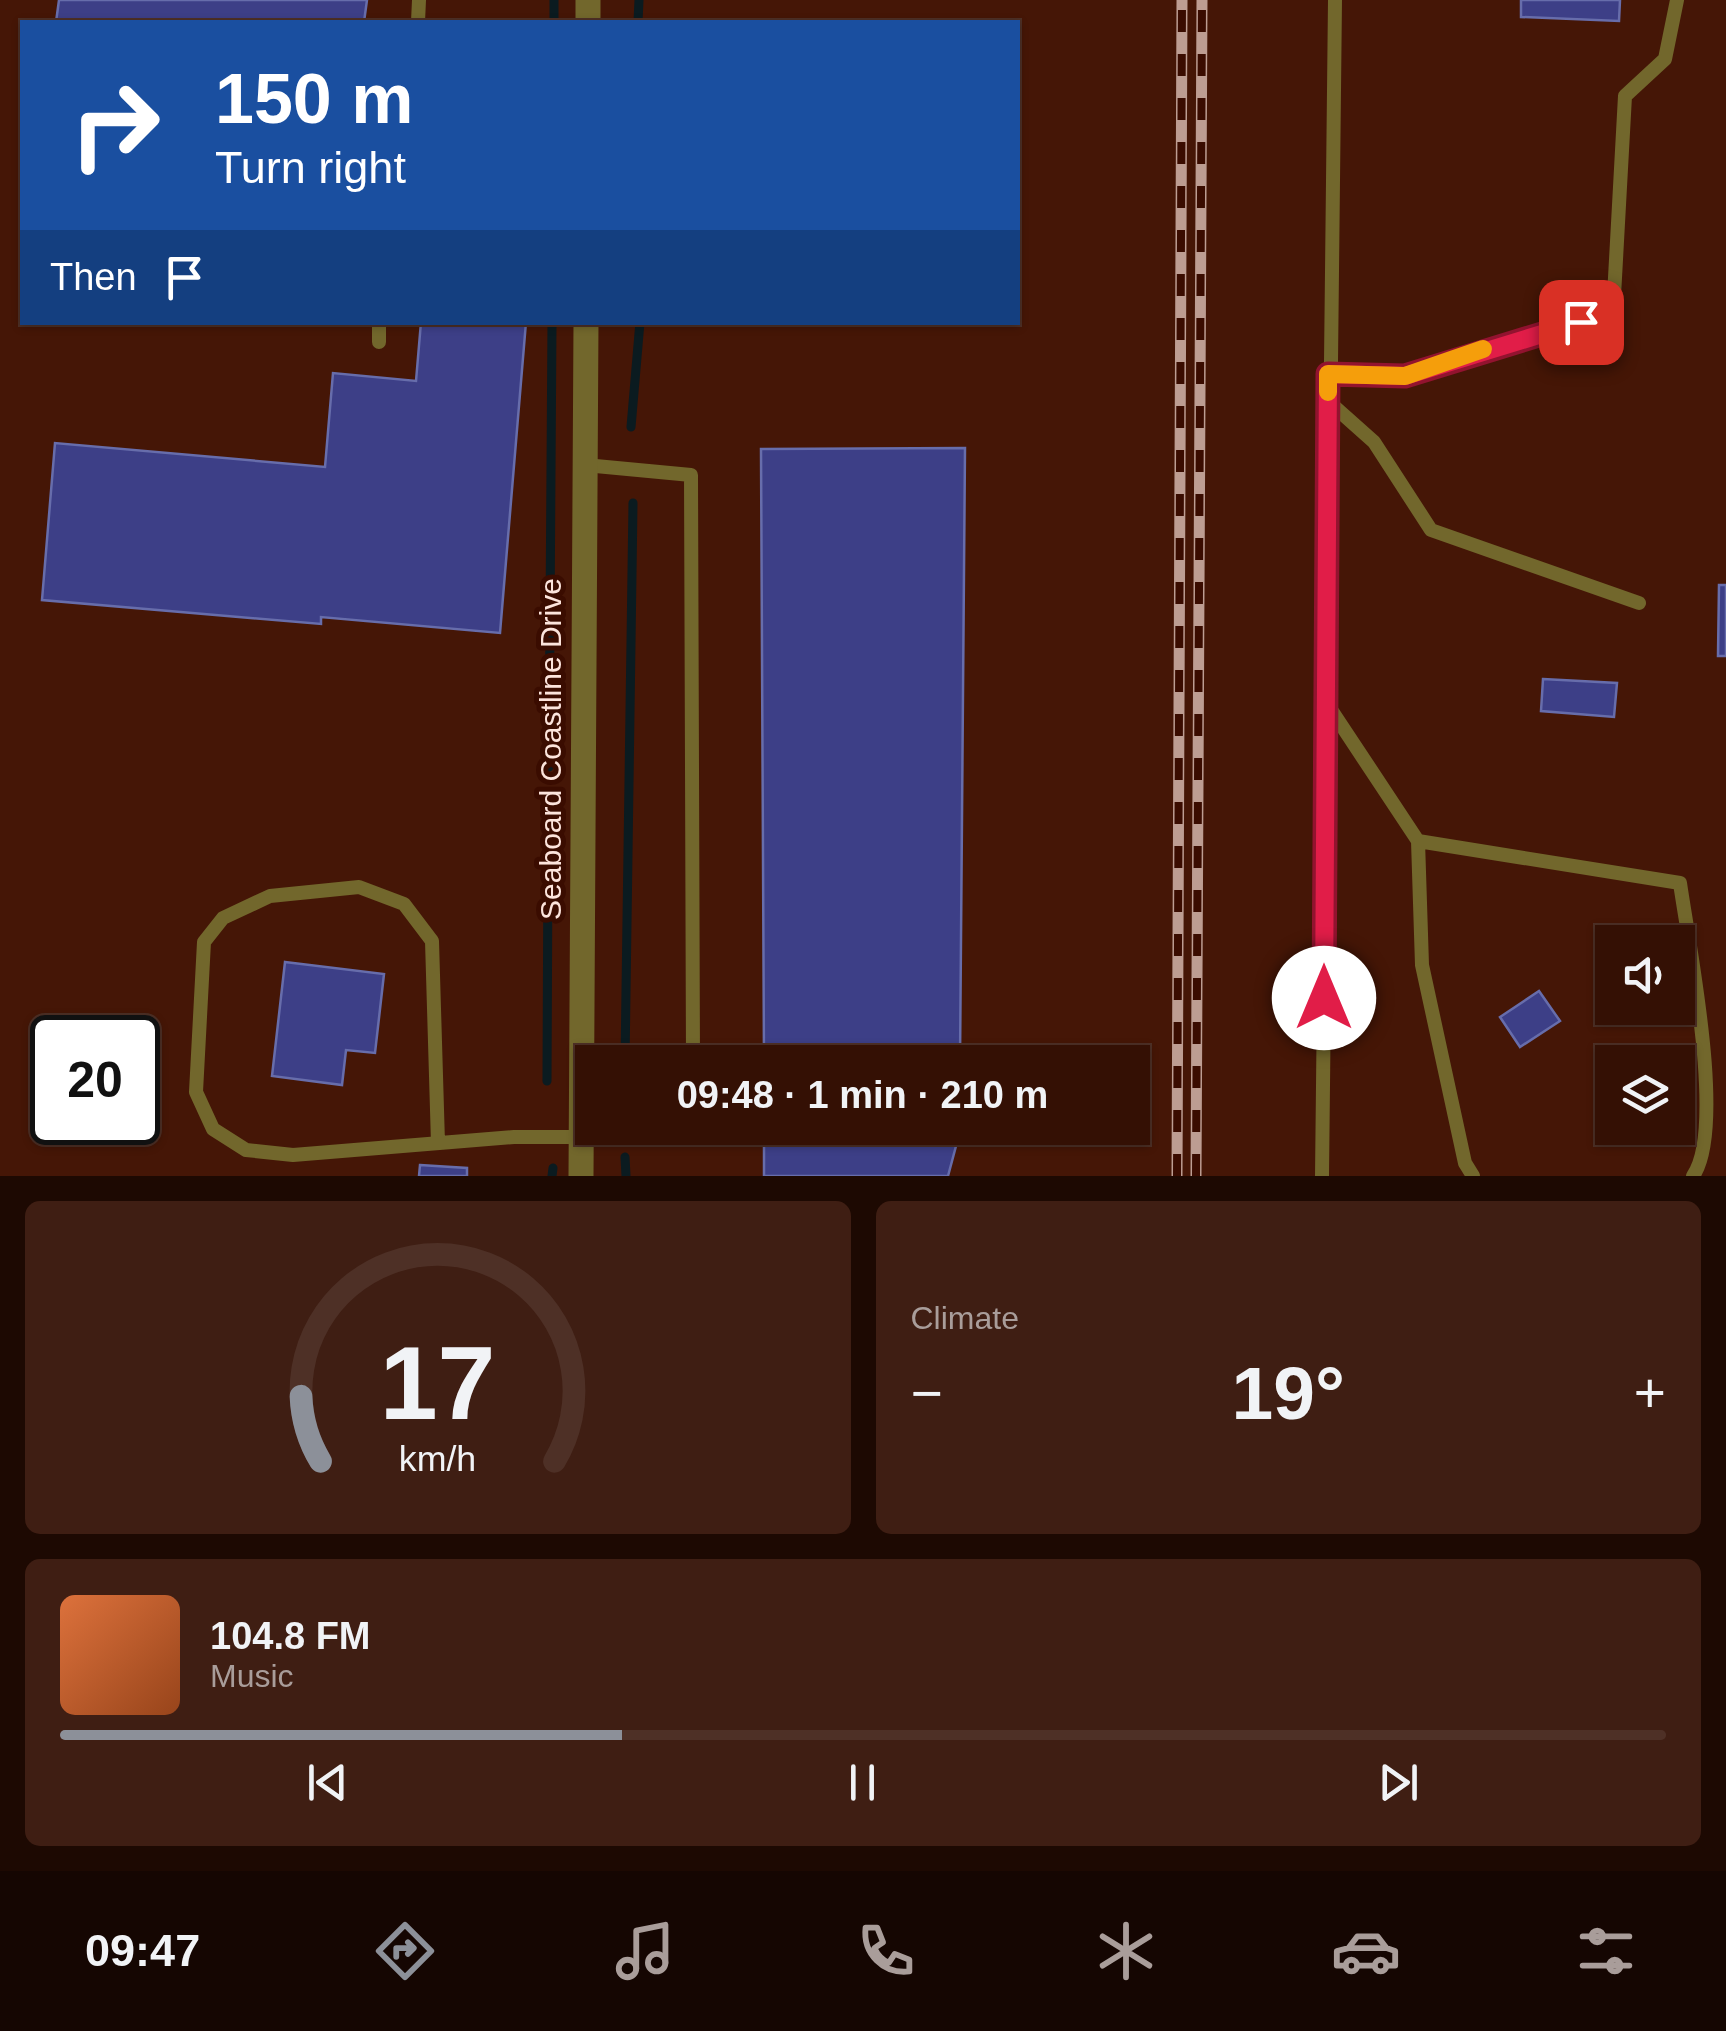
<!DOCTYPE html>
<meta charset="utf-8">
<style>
:root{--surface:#341004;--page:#3f1e13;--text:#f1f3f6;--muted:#a99d9a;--line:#4e3026;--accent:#8c9099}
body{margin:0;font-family:Helvetica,sans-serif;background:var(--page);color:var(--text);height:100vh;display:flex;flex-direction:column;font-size:38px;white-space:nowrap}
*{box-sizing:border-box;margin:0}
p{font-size:32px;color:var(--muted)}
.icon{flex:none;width:55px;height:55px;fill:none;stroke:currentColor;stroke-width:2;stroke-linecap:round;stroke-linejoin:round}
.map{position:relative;height:1176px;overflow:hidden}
.sheet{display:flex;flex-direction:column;gap:25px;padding:25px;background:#1d0902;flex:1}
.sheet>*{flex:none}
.hud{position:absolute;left:20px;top:20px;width:1000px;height:305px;border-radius:0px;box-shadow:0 2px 8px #0004,0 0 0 2px var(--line);background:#1a4fa0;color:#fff;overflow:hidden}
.controls{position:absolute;left:1595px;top:925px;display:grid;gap:20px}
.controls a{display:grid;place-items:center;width:100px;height:100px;border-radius:0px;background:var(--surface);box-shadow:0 2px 8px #0004,0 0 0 2px var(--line);font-size:50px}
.speed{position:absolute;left:30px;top:1015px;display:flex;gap:20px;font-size:50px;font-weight:700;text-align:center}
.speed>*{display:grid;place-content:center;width:130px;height:130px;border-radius:50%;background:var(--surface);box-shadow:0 2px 8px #0004,0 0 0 2px var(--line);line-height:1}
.speed .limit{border:5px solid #111;border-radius:15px;background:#fff;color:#111}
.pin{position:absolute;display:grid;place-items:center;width:85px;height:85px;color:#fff;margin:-42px;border-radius:20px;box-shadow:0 5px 15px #0006}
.me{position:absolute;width:110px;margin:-55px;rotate:0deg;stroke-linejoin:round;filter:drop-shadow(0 0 8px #0008)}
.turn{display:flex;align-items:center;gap:35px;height:210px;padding:0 30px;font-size:45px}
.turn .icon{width:130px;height:130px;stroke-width:2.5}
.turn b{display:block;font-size:70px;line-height:85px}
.then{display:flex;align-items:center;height:95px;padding:0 30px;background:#0003;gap:20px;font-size:38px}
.big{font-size:75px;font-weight:800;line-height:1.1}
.sheet .tile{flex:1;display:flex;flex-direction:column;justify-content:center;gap:15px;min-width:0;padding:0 35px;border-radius:15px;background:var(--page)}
.sheet .dial{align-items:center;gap:0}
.dial svg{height:260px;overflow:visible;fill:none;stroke:var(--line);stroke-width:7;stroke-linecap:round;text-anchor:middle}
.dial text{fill:var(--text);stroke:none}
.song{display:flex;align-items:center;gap:30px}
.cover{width:120px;height:120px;border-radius:15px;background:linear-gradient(135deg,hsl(20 70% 55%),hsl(20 70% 35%))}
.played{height:10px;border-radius:5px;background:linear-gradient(90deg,var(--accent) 35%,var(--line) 35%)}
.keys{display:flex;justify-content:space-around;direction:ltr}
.heat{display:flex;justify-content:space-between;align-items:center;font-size:55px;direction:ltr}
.sheet .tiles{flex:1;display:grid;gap:25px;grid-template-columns:1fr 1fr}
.tile:last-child{grid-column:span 2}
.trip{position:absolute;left:575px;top:1045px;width:575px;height:100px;border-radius:0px;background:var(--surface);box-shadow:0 2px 8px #0004,0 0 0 2px var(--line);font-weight:800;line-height:100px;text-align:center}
.tabs{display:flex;height:160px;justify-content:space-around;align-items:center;background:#150602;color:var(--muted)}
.tabs .icon{width:70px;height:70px}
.tabs .active{color:var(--accent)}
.tabs b{font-size:45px;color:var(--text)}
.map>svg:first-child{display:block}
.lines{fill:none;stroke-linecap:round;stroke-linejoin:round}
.stream{stroke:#0b1b20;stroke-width:9}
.building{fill:#3d3f87;stroke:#676dab;stroke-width:2.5}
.service{stroke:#72672c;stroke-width:14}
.minor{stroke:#72672c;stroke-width:25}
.rail-casing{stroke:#bd9d92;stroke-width:11}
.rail{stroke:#3a0c00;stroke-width:8;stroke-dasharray:22;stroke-linecap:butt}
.route-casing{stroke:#92132f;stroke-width:25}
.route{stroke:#e11d48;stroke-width:18}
.slow{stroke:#f59e0b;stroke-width:18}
.labels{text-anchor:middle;stroke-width:10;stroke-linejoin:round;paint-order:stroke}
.street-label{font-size:30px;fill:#fce4dc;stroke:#3a0c00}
</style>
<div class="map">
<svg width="1726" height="1176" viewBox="0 0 1726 1176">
<rect width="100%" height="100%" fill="#451606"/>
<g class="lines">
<path class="stream" d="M554 22V0
M638 22 639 0
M631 427 640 322
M549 767 552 322
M625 1062 633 503
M547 1081 548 855
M625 1157 626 1176
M552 1176 553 1168"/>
</g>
<path class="building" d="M59 0H367L364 22H56Z
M1521 0H1620L1619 21 1521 17Z
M421 322H526L500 633 321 617V624L42 600 55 443 325 467 333 373 416 381Z
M965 448 960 1062H764L761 449Z
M1719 585H1726V656H1718Z
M1543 679 1617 683 1614 717 1541 711Z
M285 962 384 974 375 1053 346 1050 342 1085 272 1076Z
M1539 991 1560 1021 1520 1047 1500 1017Z
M764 1128H960V1131L948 1176H764Z
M420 1165 467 1168V1176H419Z"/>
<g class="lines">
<path class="service" d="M418 22 419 0
M379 342V322
M1329 374 1405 376 1486 348 1613 314 1625 96 1665 59 1677 0
M1328 401 1374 442 1431 530 1639 603
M585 465 691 475 693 1062
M1326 702 1418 841 1422 965 1465 1163 1473 1176
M1418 841 1680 883C1689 946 1726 1129 1693 1176
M438 1143 432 941 404 904 359 887 270 896 223 918 204 942 196 1092 213 1129 246 1150 293 1155 514 1137H581
M1322 1176 1335 0"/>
<path class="minor" d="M588 22V0
M581 1176 586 322"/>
<defs>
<path id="rail" d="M1177 1176 1182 0
M1196 1176 1202 0"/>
</defs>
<use href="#rail" class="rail-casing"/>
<use href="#rail" class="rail"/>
</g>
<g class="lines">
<defs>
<path id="route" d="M1324 998 1328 374 1405 376 1581 322"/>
</defs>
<use href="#route" class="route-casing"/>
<use href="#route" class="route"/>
<path class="slow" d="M1328 392V374L1405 376 1483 349"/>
</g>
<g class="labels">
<g class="street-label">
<text transform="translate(551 749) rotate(-90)" y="10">Seaboard Coastline Drive</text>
</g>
</g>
</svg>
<div class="controls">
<a><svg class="icon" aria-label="sound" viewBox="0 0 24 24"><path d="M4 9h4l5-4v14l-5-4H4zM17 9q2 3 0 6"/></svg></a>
<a><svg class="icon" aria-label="layers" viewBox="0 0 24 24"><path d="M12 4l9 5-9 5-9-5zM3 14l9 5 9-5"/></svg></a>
</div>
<div class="speed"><div class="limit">20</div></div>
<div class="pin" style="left:1581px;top:322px;background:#d93025"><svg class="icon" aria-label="arrive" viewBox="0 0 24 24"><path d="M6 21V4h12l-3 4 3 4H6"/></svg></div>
<svg class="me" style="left:1324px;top:998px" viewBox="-20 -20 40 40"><circle r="19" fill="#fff"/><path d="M0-13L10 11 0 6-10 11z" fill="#e11d48"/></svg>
<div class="trip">09:48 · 1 min · 210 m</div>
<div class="hud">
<div class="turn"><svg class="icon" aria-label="right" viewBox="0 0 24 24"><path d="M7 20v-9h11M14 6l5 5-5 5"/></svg><div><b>150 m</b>Turn right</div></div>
<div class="then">Then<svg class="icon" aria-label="arrive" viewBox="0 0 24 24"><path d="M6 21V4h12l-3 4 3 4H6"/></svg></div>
</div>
</div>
<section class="sheet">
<div class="tiles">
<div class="tile dial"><svg viewBox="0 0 100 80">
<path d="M14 69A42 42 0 1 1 86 69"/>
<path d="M14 69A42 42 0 0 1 8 49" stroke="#8c9099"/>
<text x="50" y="56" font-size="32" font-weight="700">17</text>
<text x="50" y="72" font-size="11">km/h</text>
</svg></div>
<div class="tile"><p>Climate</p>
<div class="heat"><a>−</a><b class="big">19°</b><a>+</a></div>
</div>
<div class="tile">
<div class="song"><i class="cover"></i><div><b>104.8 FM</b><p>Music</p></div></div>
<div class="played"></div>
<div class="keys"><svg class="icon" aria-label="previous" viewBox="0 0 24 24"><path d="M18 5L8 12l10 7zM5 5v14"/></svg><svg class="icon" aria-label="pause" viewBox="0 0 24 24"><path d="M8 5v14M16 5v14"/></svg><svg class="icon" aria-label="next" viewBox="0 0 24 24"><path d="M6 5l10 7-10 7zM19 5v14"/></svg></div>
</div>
</div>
</section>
<nav class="tabs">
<b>09:47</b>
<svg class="icon active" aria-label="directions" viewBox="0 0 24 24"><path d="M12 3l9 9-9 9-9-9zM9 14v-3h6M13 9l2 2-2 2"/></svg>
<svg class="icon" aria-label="music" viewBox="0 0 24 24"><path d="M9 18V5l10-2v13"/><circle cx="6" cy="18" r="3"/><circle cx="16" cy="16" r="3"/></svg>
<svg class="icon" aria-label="phone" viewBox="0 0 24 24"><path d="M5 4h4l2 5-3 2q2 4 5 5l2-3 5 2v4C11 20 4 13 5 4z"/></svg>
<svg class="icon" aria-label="climate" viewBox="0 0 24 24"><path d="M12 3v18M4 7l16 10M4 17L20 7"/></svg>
<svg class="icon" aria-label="car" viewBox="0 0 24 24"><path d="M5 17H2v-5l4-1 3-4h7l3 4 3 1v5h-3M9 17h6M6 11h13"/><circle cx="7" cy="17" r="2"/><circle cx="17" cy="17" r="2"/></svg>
<svg class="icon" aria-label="filters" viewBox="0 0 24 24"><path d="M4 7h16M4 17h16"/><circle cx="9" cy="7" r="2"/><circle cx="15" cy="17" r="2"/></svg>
</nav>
